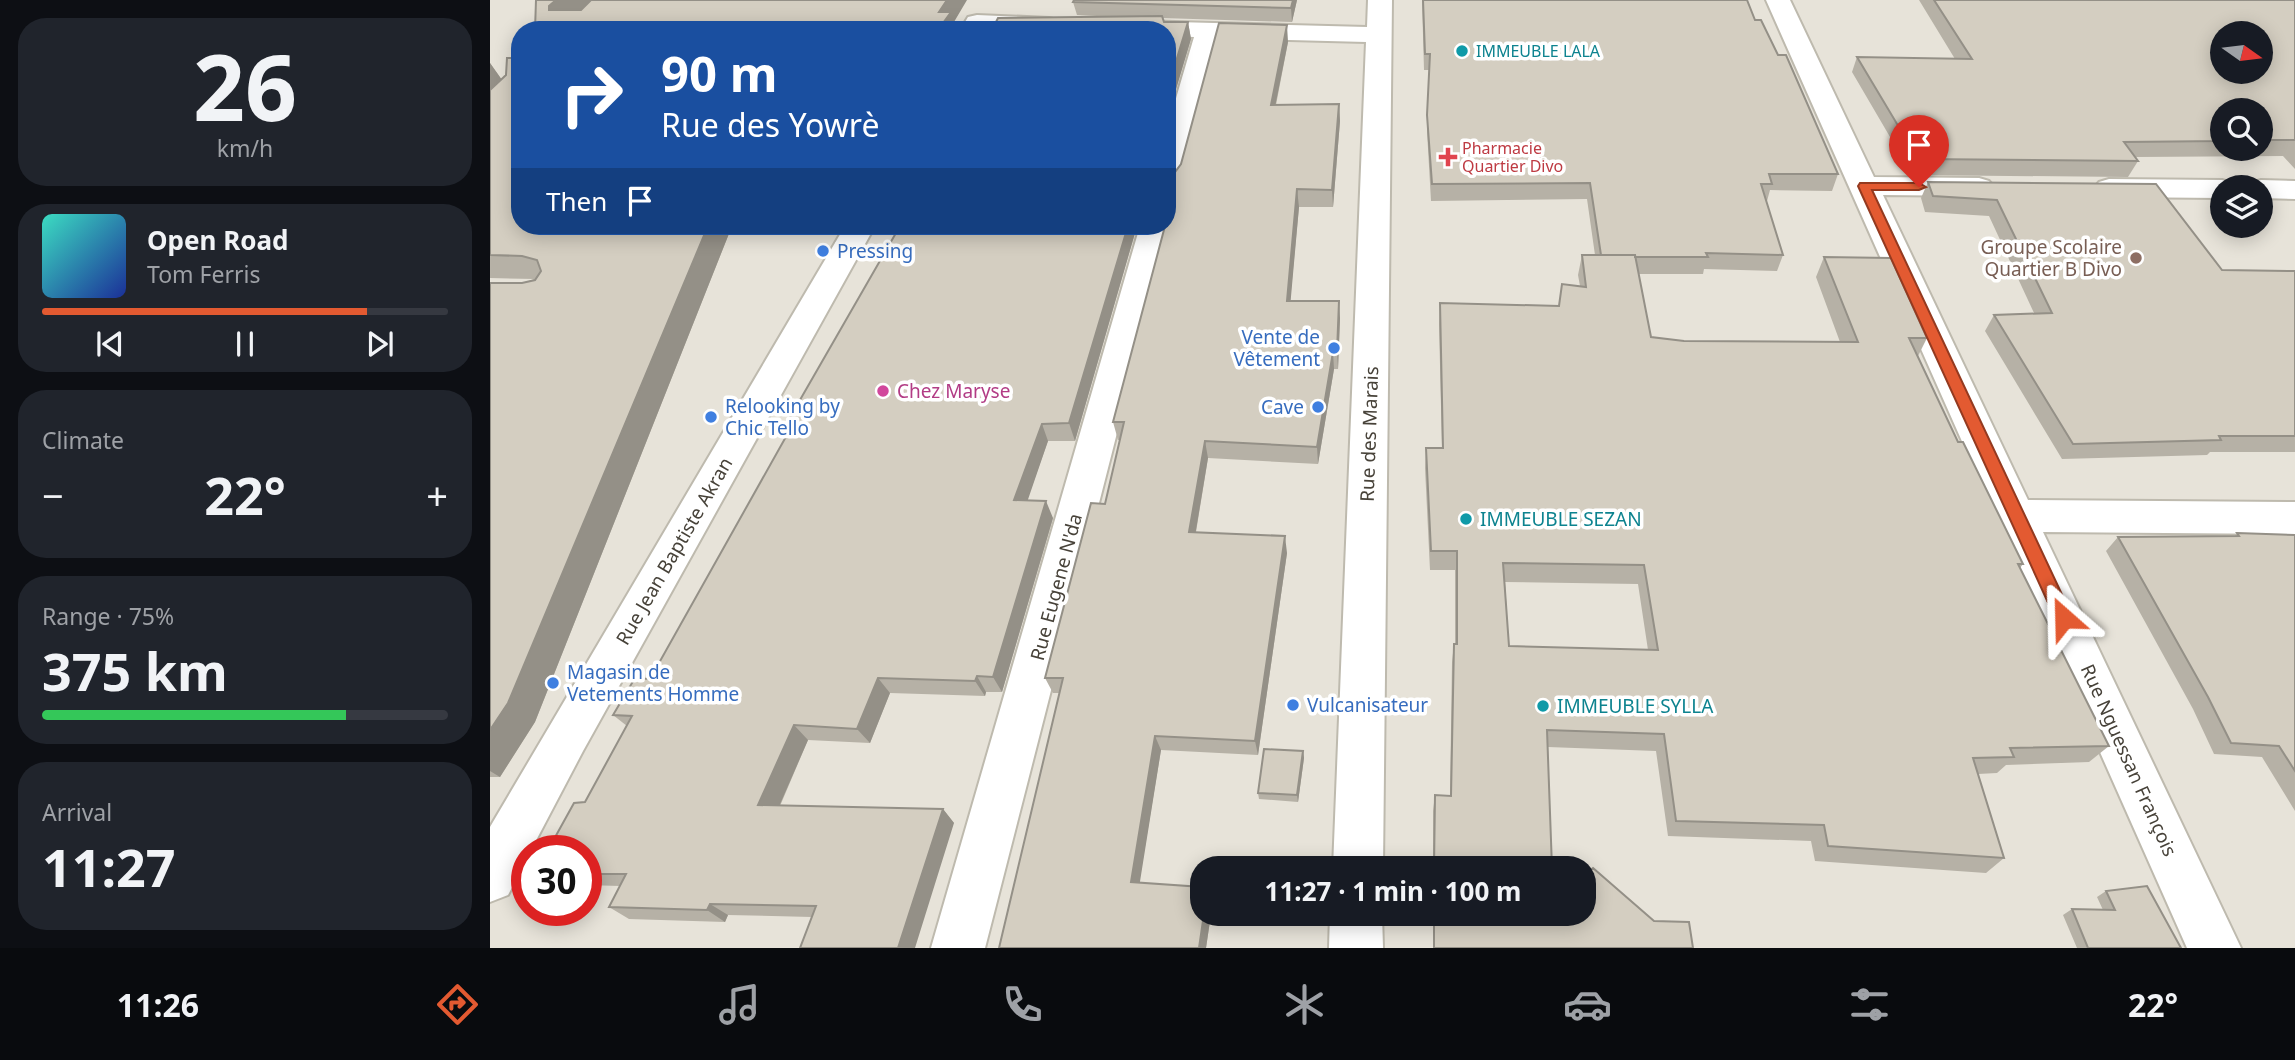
<!DOCTYPE html>
<meta charset="utf-8">
<style>
:root{--surface:#171b24;--page:#20242c;--text:#f1f3f6;--muted:#9ea1a6;--line:#363941;--accent:#e35a31}
body{margin:0;font-family:"Noto Sans",sans-serif;background:var(--page);color:var(--text);height:100vh;display:flex;flex-direction:column;font-size:26px;white-space:nowrap}
*{box-sizing:border-box;margin:0}
p{font-size:23px;color:var(--muted)}
.icon{flex:none;width:38px;height:38px;fill:none;stroke:currentColor;stroke-width:2;stroke-linecap:round;stroke-linejoin:round}
.map{position:relative;flex:1;overflow:hidden}
.drawer{display:flex;flex-direction:column;gap:18px;padding:18px;background:#0d0f14;width:490px}
.drawer>*{flex:none}
.banner{position:absolute;left:21px;top:21px;width:665px;height:214px;border-radius:28px;box-shadow:0 4px 18px #0003;background:#1a4fa0;color:#fff;overflow:hidden}
.needle{width:46px;rotate:104deg}
.controls{position:absolute;left:1720px;top:21px;display:grid;gap:14px}
.controls a{display:grid;place-items:center;width:63px;height:63px;border-radius:50%;background:var(--surface);box-shadow:0 4px 18px #0003;font-size:35px}
.speed{position:absolute;left:21px;top:835px;display:flex;gap:14px;font-size:35px;font-weight:700;text-align:center}
.speed>*{display:grid;place-content:center;width:91px;height:91px;border-radius:50%;background:var(--surface);box-shadow:0 4px 18px #0003;line-height:1}
.speed .limit{border:10px solid #d22;background:#fff;color:#111}
.pin{position:absolute;display:grid;place-items:center;width:60px;height:60px;color:#fff;margin:-72px -30px;border-radius:50% 50% 50% 0;rotate:-45deg;box-shadow:0 0 7px #0007}
.pin .icon{rotate:45deg}
.me{position:absolute;width:77px;margin:-38px;rotate:335deg;stroke-linejoin:round;filter:drop-shadow(0 0 5px #0008)}
.turn{display:flex;align-items:center;gap:24px;height:147px;padding:0 35px;font-size:32px}
.turn .icon{width:91px;height:91px;stroke-width:2.5}
.turn b{display:block;font-size:49px;line-height:60px}
.then{display:flex;align-items:center;height:66px;padding:0 35px;background:#0003;gap:14px;font-size:26px}
.big{font-size:52px;font-weight:700;line-height:1.1}
.drawer .widget{flex:1;display:flex;flex-direction:column;justify-content:center;gap:10px;min-width:0;padding:0 24px;border-radius:28px;background:var(--page)}
.drawer .dial{align-items:center;gap:0}
.dial b{font-size:91px;line-height:1}
.song{display:flex;align-items:center;gap:21px}
.cover{width:84px;height:84px;border-radius:10px;background:linear-gradient(135deg,hsl(170 70% 55%),hsl(230 70% 35%))}
.played{height:7px;border-radius:4px;background:linear-gradient(90deg,var(--accent) 80%,var(--line) 80%)}
.keys{display:flex;justify-content:space-around;direction:ltr}
.heat{display:flex;justify-content:space-between;align-items:center;font-size:38px;direction:ltr}
.charge{height:10px;border-radius:5px;background:linear-gradient(90deg,#34c759 75%,var(--line) 0)}
.trip{position:absolute;left:700px;top:856px;width:406px;height:70px;border-radius:28px;background:var(--surface);box-shadow:0 4px 18px #0003;font-weight:700;line-height:70px;text-align:center}
.menu{display:flex;height:112px;justify-content:space-around;align-items:center;background:#090b0e;color:var(--muted)}
.menu .icon{width:49px;height:49px}
.menu .active{color:var(--accent)}
.menu b{font-size:32px;color:var(--text)}
main{display:flex;flex:1;min-height:0}
.map>svg:first-child{display:block}
.residential{fill:#e7e3d9;fill-rule:evenodd}
.lines{fill:none;stroke-linecap:round;stroke-linejoin:round}
.minor-casing{stroke:#bebaae;stroke-width:4}
.minor{fill:#fff;fill-rule:evenodd}
.wall{fill:#b6b1a6;fill-rule:evenodd}
.shaded-wall{fill:#949087}
.building{fill:#d4cec1;stroke:#949087;stroke-width:2;fill-rule:evenodd}
.route{fill:#e35a31;stroke:#943a20;stroke-width:2}
.culture-dot{fill:#0f9aa8;stroke:#fff;stroke-width:2.5}
.health-dot{fill:#e0444e;stroke:#fff;stroke-width:2.5}
.shop-dot{fill:#3f7fe0;stroke:#fff;stroke-width:2.5}
.education-dot{fill:#8d6e63;stroke:#fff;stroke-width:2.5}
.hotel-dot{fill:#d1479c;stroke:#fff;stroke-width:2.5}
.labels{text-anchor:middle;stroke-width:7;stroke-linejoin:round;paint-order:stroke}
.far-culture-label{font-size:16px;fill:#0d838f;stroke:#fff;text-anchor:start}
.far-health-label{font-size:16px;fill:#be3a42;stroke:#fff;text-anchor:start}
.education-label{font-size:19px;fill:#785e54;stroke:#fff;text-anchor:end}
.shop-label{font-size:19px;fill:#366cbe;stroke:#fff;text-anchor:start}
.hotel-label{font-size:19px;fill:#b23c85;stroke:#fff;text-anchor:start}
.street-label{font-size:19px;fill:#474239;stroke:#fff}
.culture-label{font-size:19px;fill:#0d838f;stroke:#fff;text-anchor:start}
</style>
<main>
<section class="drawer">
<div class="widget dial"><b>26</b><p>km/h</p></div>
<div class="widget">
<div class="song"><i class="cover"></i><div><b>Open Road</b><p>Tom Ferris</p></div></div>
<div class="played"></div>
<div class="keys"><svg class="icon" aria-label="previous" viewBox="0 0 24 24"><path d="M18 5L8 12l10 7zM5 5v14"/></svg><svg class="icon" aria-label="pause" viewBox="0 0 24 24"><path d="M8 5v14M16 5v14"/></svg><svg class="icon" aria-label="next" viewBox="0 0 24 24"><path d="M6 5l10 7-10 7zM19 5v14"/></svg></div>
</div>
<div class="widget"><p>Climate</p>
<div class="heat"><a>−</a><b class="big">22°</b><a>+</a></div>
</div>
<div class="widget"><p>Range · 75%</p><b class="big">375 km</b><div class="charge"></div></div>
<div class="widget"><p>Arrival</p><b class="big">11:27</b></div>
</section>
<div class="map">
<svg width="1805" height="948" viewBox="0 0 1805 948">
<rect width="100%" height="100%" fill="#f3f1ea"/>
<path class="residential" d="M0 0H1805V948H0ZM30 30H677V226H30ZM1732 33H1771V72H1732ZM1732 110H1771V149H1732ZM1732 187H1771V226H1732ZM37 850H96V910H37ZM712 868H1094V914H712Z"/>
<g class="lines">
<defs>
<path id="minor" d="M878 0H902L893 868H843L876 42 729 38 692 181 687 187 677 190V129L704 37 677 36V30L635 28 638 23 647 21 877 27Z
M1276 0H1300L1384 177 1489 178 1499 181 1504 187 1499 193 1489 196 1393 195 1538 500 1805 502V534L1553 532 1751 948H1697Z
M487 15 559 18 568 20 571 25 568 30 478 27 475 22 478 17Z
M1619 179 1732 180 1742 183 1746 187H1732V198L1619 197 1609 194 1604 188 1609 182Z
M1771 180 1805 181V199L1771 198V187H1757L1761 183Z
M677 221 680 226 495 948H441L650 226H677Z
M355 226H385L93 751 41 850H37V859L18 895 0 902V827Z
M840 914H892L893 948H839Z"/>
</defs>
<use href="#minor" class="minor-casing"/>
<use href="#minor" class="minor"/>
</g>
<path class="wall" d="M807 0 802 22 672 18 674 22H698L701 39 677 119V30L626 17 587 15 583 2Z
M932 0H1257L1265 20 1288 55 1348 174 1342 191 1280 190 1277 201H1276L1293 255 1287 271 1214 269 1213 274H1149L1161 337 1194 341 1350 342 1326 277 1334 257 1437 338 1428 356 1468 442 1533 564 1530 568 1619 746 1599 762 1516 765 1507 773 1488 774 1514 858 1496 873 1325 861 1321 841 1178 836 1166 751 1058 747 1062 868H943V811L945 795 960 796 962 662 964 644H965V570H940L935 468 936 448H952L949 324 950 303 1068 306 1090 286 1088 275 1092 255H1105L1097 199 941 201 937 131 939 70H934ZM1015 582 1148 584 1158 650 1019 646Z
M1429 0H1805V169L1793 156 1646 157 1648 161 1638 177 1423 175 1415 154H1410L1362 72 1367 57 1465 59ZM1732 110H1771V149H1732Z
M798 42 786 105 849 104 850 121 843 207H809L800 301 850 318 848 369H844L828 464 718 458 706 532 797 553 768 755 671 750 649 883 712 914H721L716 948H509L570 693H563L555 678 615 504 630 440H628L623 422 677 226V174L685 172Z
M0 63 12 80 16 75 242 226 45 722 10 777H0V283H32L45 279 0 278Z
M1438 182 1666 184 1732 270 1805 271V452H1720L1717 455 1572 459 1495 331 1504 315 1544 313 1499 216 1435 212 1431 198Z
M647 226 585 441H558L537 500 563 518 512 692H496L495 696 400 693 380 743 318 740 290 806 453 809 464 823 322 917 238 915 235 922 139 919 119 907 130 886 96 885 95 802 137 726 123 715 160 679 299 431 295 426Z
M1747 533 1805 535V811L1772 757 1724 754 1703 709 1616 551 1628 537 1745 536Z
M813 751 814 758 808 802 769 799 768 793Z
M1616 891 1691 948H1587L1573 915 1582 909 1613 910 1607 897Z
M943 914H1094L1164 921 1203 948H943Z"/>
<path class="shaded-wall" d="M66 0H101L73 28 59 10V6Z
M457 0H477L464 22 466 30H448L449 12Z
M803 0H807L802 22 801 8Z
M698 22 701 39 677 119V91Z
M797 25 798 42 782 122 781 105Z
M0 63 12 80 0 92Z
M849 104 850 121 843 207 842 190Z
M807 189 809 207 799 319 797 301Z
M218 226H242L45 722 10 777 0 771V730Z
M638 226H647L585 441 579 423Z
M849 301 850 318 848 369 847 352Z
M843 352 844 369 828 464 827 447Z
M552 424 558 441 532 517 524 500Z
M715 441 718 458 703 548 699 532Z
M556 501 563 518 512 692 503 677Z
M795 536 797 553 768 755 765 741Z
M487 676 496 692 495 696 485 681Z
M388 678 400 693 380 743 367 729Z
M304 725 318 740 284 818 268 805Z
M665 736 671 750 648 894 641 882Z
M813 751 814 758 808 802 807 795Z
M453 809 464 823 425 948H408Z
M220 904 238 915 235 922 217 910Z
M714 914H721L716 948H709Z"/>
<path class="building" d="M46 0H66L59 6V10H91L101 0H457L449 12H461L448 30H45Z
M584 0H803L801 8 583 2Z
M933 0H1257L1265 20H1271L1288 55H1296L1348 174H1279L1282 184H1271L1293 255 1216 253 1218 257H1145V255H1111L1100 183 942 184 937 115 940 54H935Z
M1444 0H1805V140H1771V110H1732V141L1634 142 1648 161 1430 159 1422 138 1416 139 1367 57 1482 59ZM1732 33H1771V72H1732Z
M672 16 674 22H698L677 91V30H502L508 18Z
M729 23 797 25 781 105 849 104 842 190 807 189 797 301H849L847 352H843L827 447 715 441 699 532 795 536 765 741 665 736 641 882 712 887V914H714L709 948H509L573 678H555L601 503 615 504 634 422H623L675 226H677V216L679 209 677 206V174L685 172 691 164Z
M17 58H30V226H218L18 703 0 730V283H32L45 280 51 271 47 260 32 256 0 255V90L16 75Z
M1438 182 1666 184 1732 270 1805 271V436H1729L1731 440 1583 444 1504 315 1562 313 1507 200 1443 196Z
M410 226H638L579 423 552 424 524 500 556 501 503 677 487 676 485 681 388 678 367 729 304 725 268 805 453 809 408 948H310L326 906 220 904 217 910 119 907 136 874H96V850H58L84 803 95 802 142 716 123 715 145 678 160 679 302 426H295Z
M1092 255H1145L1161 337 1194 341 1368 342 1334 257 1401 258 1437 338H1419L1468 442H1473L1533 564H1528L1619 746 1520 748 1524 757 1483 758 1514 858 1338 846 1334 825 1186 821 1174 734 1057 730 1062 868H944L945 795 961 796 964 644H967V551H941L936 448H953L950 303 1069 306 1072 284 1096 287ZM1013 563 1154 565 1168 650 1019 646Z
M1747 533 1805 535V771L1789 746 1741 743 1718 697 1628 537 1749 536Z
M774 749 813 751 807 795 768 793Z
M1103 868 1164 921 1199 922 1203 948H944V914H1094V876Z
M1657 886 1691 948H1598L1582 909 1625 910 1616 891Z"/>
<path class="route" d="M1370 183H1429L1436 187 1429 190H1382L1583 618 1580 623 1574 625 1567 623 1565 618 1368 186Z"/>
<g class="culture-dot">
<circle cx="972" cy="51" r="7"/>
<circle cx="976" cy="519" r="7"/>
<circle cx="1053" cy="706" r="7"/>
</g>
<path class="health-dot" d="M954.5 146.5h7v7h7v7h-7v7h-7v-7h-7v-7h7z"/>
<g class="shop-dot">
<circle cx="333" cy="251" r="7"/>
<circle cx="844" cy="348" r="7"/>
<circle cx="828" cy="407" r="7"/>
<circle cx="221" cy="417" r="7"/>
<circle cx="63" cy="683" r="7"/>
<circle cx="803" cy="705" r="7"/>
</g>
<circle class="education-dot" cx="1646" cy="258" r="7"/>
<circle class="hotel-dot" cx="393" cy="391" r="7"/>
<g class="labels">
<g class="far-culture-label">
<text x="986" y="57">IMMEUBLE LALA</text>
</g>
<g class="far-health-label">
<text x="972" y="154">Pharmacie<tspan x="972" dy="18">Quartier Divo</tspan></text>
</g>
<g class="education-label">
<text x="1632" y="254">Groupe Scolaire<tspan x="1632" dy="22">Quartier B Divo</tspan></text>
</g>
<g class="shop-label">
<text x="347" y="258">Pressing</text>
<text x="830" y="344" text-anchor="end">Vente de<tspan x="830" dy="22">Vêtement</tspan></text>
<text x="235" y="413">Relooking by<tspan x="235" dy="22">Chic Tello</tspan></text>
<text x="814" y="414" text-anchor="end">Cave</text>
<text x="77" y="679">Magasin de<tspan x="77" dy="22">Vetements Homme</tspan></text>
<text x="817" y="712">Vulcanisateur</text>
</g>
<g class="hotel-label">
<text x="407" y="398">Chez Maryse</text>
</g>
<g class="street-label">
<text transform="translate(879 434) rotate(-88)" y="7">Rue des Marais</text>
<text transform="translate(184 551) rotate(-60)" y="7">Rue Jean Baptiste Akran</text>
<text transform="translate(566 587) rotate(-75)" y="7">Rue Eugene N'da</text>
<text transform="translate(1639 760) rotate(66)" y="7">Rue Nguessan François</text>
</g>
<g class="culture-label">
<text x="990" y="526">IMMEUBLE SEZAN</text>
<text x="1067" y="713">IMMEUBLE SYLLA</text>
</g>
</g>
</svg>
<div class="controls">
<a><svg class="needle" viewBox="-14 -14 28 28"><path d="M0-13l5 13h-10z" fill="#e53935"/><path d="M0 13l5-13h-10z" fill="#9ea1a6"/></svg></a>
<a><svg class="icon" aria-label="search" viewBox="0 0 24 24"><circle cx="10" cy="10" r="6"/><path d="M15 15l6 6"/></svg></a>
<a><svg class="icon" aria-label="layers" viewBox="0 0 24 24"><path d="M12 4l9 5-9 5-9-5zM3 14l9 5 9-5"/></svg></a>
</div>
<div class="speed"><div class="limit">30</div></div>
<div class="pin" style="left:1429px;top:187px;background:#d93025"><svg class="icon" aria-label="arrive" viewBox="0 0 24 24"><path d="M6 21V4h12l-3 4 3 4H6"/></svg></div>
<svg class="me" style="left:1574px;top:618px" viewBox="-20 -20 40 40"><path d="M0-17L14 15 0 8-14 15z" fill="#e35a31" stroke="#fff" stroke-width="4"/></svg>
<div class="trip">11:27 · 1 min · 100 m</div>
<div class="banner">
<div class="turn"><svg class="icon" aria-label="right" viewBox="0 0 24 24"><path d="M7 20v-9h11M14 6l5 5-5 5"/></svg><div><b>90 m</b>Rue des Yowrè</div></div>
<div class="then">Then<svg class="icon" aria-label="arrive" viewBox="0 0 24 24"><path d="M6 21V4h12l-3 4 3 4H6"/></svg></div>
</div>
</div>
</main>
<nav class="menu">
<b>11:26</b>
<svg class="icon active" aria-label="directions" viewBox="0 0 24 24"><path d="M12 3l9 9-9 9-9-9zM9 14v-3h6M13 9l2 2-2 2"/></svg>
<svg class="icon" aria-label="music" viewBox="0 0 24 24"><path d="M9 18V5l10-2v13"/><circle cx="6" cy="18" r="3"/><circle cx="16" cy="16" r="3"/></svg>
<svg class="icon" aria-label="phone" viewBox="0 0 24 24"><path d="M5 4h4l2 5-3 2q2 4 5 5l2-3 5 2v4C11 20 4 13 5 4z"/></svg>
<svg class="icon" aria-label="climate" viewBox="0 0 24 24"><path d="M12 3v18M4 7l16 10M4 17L20 7"/></svg>
<svg class="icon" aria-label="car" viewBox="0 0 24 24"><path d="M5 17H2v-5l4-1 3-4h7l3 4 3 1v5h-3M9 17h6M6 11h13"/><circle cx="7" cy="17" r="2"/><circle cx="17" cy="17" r="2"/></svg>
<svg class="icon" aria-label="filters" viewBox="0 0 24 24"><path d="M4 7h16M4 17h16"/><circle cx="9" cy="7" r="2"/><circle cx="15" cy="17" r="2"/></svg>
<b>22°</b>
</nav>
